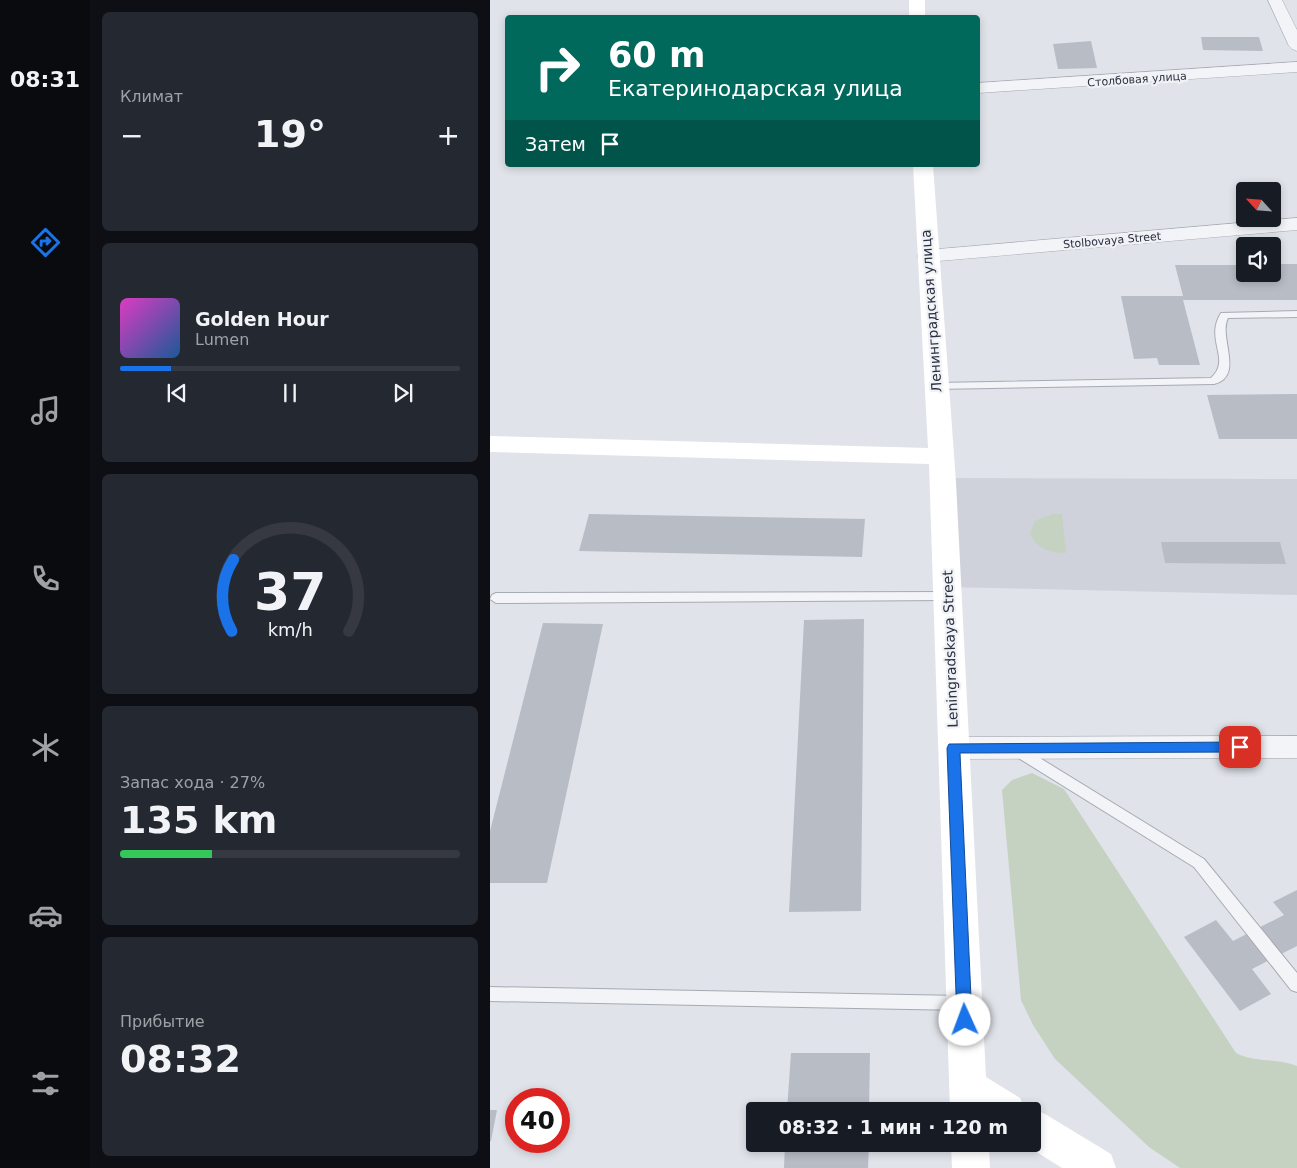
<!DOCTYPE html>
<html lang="ru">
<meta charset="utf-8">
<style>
:root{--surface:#171b24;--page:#242831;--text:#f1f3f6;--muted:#9ea1a6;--line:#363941;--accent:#1a73e8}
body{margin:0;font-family:"DejaVu Sans",sans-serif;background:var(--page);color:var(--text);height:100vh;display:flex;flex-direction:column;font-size:19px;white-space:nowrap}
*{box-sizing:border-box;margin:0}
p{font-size:16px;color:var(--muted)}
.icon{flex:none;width:28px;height:28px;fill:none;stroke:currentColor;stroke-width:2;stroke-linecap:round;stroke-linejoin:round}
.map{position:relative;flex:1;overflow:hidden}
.panel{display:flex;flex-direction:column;gap:12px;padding:12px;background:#0d0f14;width:400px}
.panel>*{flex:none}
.hud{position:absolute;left:15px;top:15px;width:475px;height:152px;border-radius:5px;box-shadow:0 2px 8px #0003;background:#00695c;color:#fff;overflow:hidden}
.needle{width:32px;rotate:296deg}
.buttons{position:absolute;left:746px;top:182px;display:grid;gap:10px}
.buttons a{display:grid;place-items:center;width:45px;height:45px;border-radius:5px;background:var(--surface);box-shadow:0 2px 8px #0003;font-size:25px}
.speed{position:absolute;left:15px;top:1088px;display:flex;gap:10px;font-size:25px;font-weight:700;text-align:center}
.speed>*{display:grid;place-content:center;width:65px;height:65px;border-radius:50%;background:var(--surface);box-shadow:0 2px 8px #0003;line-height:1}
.speed .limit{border:8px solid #d22;background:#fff;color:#111}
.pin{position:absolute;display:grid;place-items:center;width:42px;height:42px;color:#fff;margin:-21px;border-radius:10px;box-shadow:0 2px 8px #0006}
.me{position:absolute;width:55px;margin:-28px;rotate:358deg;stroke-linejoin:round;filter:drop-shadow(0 0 4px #0008)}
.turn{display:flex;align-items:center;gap:18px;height:105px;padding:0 20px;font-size:22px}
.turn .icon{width:65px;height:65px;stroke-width:2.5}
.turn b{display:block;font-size:35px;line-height:42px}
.then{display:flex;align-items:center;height:48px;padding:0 20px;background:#0003;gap:10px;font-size:19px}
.big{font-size:38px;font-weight:700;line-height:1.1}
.panel .widget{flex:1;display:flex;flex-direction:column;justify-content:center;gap:8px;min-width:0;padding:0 18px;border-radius:8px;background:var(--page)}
.panel .dial{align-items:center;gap:0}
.dial svg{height:130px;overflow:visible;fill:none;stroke:var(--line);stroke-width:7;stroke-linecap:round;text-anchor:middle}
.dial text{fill:var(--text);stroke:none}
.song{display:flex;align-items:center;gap:15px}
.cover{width:60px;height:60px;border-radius:8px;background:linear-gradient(135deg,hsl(310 70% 55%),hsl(210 70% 35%))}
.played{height:5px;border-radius:2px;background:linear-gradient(90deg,var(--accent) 15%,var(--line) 15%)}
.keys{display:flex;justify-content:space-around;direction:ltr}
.heat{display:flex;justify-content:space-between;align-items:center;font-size:28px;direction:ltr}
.charge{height:8px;border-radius:4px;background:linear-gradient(90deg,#34c759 27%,var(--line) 0)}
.trip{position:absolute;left:256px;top:1102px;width:295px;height:50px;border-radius:5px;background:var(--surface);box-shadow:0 2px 8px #0003;font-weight:700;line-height:50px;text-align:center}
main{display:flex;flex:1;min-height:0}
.dock{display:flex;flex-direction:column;width:90px;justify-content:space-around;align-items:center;background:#090b0e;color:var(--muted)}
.dock .icon{width:35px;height:35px}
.dock .on{color:var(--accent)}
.dock b{font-size:22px;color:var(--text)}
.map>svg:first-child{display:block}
.built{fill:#cfd2db}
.green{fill:#c5d2c2}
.building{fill:#b8bcc5}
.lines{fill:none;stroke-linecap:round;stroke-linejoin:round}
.lane-casing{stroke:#a6aab3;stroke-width:2}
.street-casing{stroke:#a6aab3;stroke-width:1}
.lane{fill:#f3f4f7;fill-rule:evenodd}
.street{fill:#f3f4f7;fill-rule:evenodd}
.secondary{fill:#fff;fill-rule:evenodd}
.route{fill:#1a73e8;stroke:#114b97}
.labels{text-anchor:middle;stroke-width:4.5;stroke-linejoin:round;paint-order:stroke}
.far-street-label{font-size:11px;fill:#2a3040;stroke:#f0f2f6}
.street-label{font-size:14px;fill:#2a3040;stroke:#f0f2f6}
</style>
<main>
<nav class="dock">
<b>08:31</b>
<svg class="icon on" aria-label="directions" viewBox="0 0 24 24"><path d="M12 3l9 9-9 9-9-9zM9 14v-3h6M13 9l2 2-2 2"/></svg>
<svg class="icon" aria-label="music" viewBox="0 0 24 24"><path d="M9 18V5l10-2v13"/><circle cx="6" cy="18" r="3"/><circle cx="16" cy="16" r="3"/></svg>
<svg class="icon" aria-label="phone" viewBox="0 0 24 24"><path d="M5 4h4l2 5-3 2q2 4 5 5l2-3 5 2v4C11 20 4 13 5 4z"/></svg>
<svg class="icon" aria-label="climate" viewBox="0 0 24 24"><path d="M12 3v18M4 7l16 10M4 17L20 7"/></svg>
<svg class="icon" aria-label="car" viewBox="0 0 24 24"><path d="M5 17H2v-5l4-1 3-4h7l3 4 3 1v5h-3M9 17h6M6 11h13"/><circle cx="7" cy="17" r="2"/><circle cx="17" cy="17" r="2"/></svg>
<svg class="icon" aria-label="filters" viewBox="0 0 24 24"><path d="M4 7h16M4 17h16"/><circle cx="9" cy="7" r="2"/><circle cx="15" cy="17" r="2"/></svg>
</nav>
<section class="panel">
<div class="widget"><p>Климат</p>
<div class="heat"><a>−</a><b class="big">19°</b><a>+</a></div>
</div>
<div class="widget">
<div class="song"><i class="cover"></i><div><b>Golden Hour</b><p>Lumen</p></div></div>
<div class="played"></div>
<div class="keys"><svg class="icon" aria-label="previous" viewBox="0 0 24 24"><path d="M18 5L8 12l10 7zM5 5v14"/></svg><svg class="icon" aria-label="pause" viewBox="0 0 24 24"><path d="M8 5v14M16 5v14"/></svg><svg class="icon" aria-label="next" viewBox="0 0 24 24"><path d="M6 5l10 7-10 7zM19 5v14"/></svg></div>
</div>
<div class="widget dial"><svg viewBox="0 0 100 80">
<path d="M14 69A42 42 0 1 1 86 69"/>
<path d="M14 69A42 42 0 0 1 15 25" stroke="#1a73e8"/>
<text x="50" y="56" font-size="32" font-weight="700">37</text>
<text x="50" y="72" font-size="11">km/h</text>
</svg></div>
<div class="widget"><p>Запас хода · 27%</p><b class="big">135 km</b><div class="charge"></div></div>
<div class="widget"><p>Прибытие</p><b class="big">08:32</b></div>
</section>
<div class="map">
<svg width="807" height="1168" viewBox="0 0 807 1168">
<rect width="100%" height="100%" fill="#e0e3e9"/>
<path class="built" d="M453 478 807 479V595L457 587Z"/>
<path class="green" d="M562 514H572L576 553C560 553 546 549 540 533L545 521Z
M542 773 574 789 746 1053C765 1063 787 1058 807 1066V1168H690L659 1147 565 1059 543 1025 531 1000 512 790 522 780Z"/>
<path class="building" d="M711 37H769L773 51 713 50Z
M601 41 607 68 568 69 563 44Z
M782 264H807V300H693L710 365H669L667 358 644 359 631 296H693L685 265H755V274H782Z
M807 394V439H729L717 395Z
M99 514 375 519 372 557 89 551Z
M671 542H790L796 564 675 563Z
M374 619 371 911 299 912 314 620Z
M53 623 113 624 57 883H0V831Z
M807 890V946L762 969 781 994 750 1011 694 937 726 920 743 941 794 915 783 902Z
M301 1053H380L379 1111H297Z
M0 1110H7L1 1141H0Z
M295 1144H379L378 1168H294Z"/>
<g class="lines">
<defs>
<path id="lane" d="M807 311V317L738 318C728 337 755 376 724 384L446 389 441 386 446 383 721 378C742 359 714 340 731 313Z
M457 592 461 593 463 596 461 599 457 600 6 603 0 599 2 595 6 593Z
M527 744 714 859 807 973V992L801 990 704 867 522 754 520 750 522 746Z
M0 987 472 996 478 998 480 1003 478 1008 472 1010 0 1001Z"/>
<path id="street" d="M778 0H792L807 30V51L802 49 799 46Z
M807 62V72L488 93V83Z
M807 218V230L437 262 430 260 427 256 430 252 437 250Z
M807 736V758L463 759 453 756 449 748 453 740 463 737Z"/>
</defs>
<use href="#lane" class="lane-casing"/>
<use href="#street" class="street-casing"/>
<use href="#lane" class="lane"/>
<use href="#street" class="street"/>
<path class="secondary" d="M419 0H435V18H419Z
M423 165H443L466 482 496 1077 530 1098 536 1111 542 1108 555 1114 621 1154 626 1168H572L534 1144H542V1111H460L439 464 0 452V436L438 448Z
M461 1144H499L500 1168H462Z"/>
</g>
<path class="route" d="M750 742 755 743 756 747 755 750 750 752 470 753 482 1020 480 1024 475 1027 470 1024 467 1020 457 748 459 744Z"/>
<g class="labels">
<g class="far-street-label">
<text transform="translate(647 79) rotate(-4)" y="4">Столбовая улица</text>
<text transform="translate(622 240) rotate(-5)" y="4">Stolbovaya Street</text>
</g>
<g class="street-label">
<text transform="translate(441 311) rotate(-94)" y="5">Ленинградская улица</text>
<text transform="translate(460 649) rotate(-92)" y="5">Leningradskaya Street</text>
</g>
</g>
</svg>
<div class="buttons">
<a><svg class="needle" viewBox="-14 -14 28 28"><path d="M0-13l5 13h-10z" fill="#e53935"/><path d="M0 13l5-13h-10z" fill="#9ea1a6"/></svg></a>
<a><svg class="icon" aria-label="sound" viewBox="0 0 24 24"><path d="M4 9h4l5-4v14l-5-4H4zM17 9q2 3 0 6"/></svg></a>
</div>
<div class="speed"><div class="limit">40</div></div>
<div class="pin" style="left:750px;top:747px;background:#d93025"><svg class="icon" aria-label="arrive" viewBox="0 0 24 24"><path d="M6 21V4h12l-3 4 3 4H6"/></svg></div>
<svg class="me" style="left:475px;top:1020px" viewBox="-20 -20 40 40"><circle r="19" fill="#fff"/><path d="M0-13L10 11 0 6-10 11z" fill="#1a73e8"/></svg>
<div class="trip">08:32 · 1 мин · 120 m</div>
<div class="hud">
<div class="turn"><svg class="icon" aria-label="right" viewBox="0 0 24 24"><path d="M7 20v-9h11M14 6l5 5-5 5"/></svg><div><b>60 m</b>Екатеринодарская улица</div></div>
<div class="then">Затем<svg class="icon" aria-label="arrive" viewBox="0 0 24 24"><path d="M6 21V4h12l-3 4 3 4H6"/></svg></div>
</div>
</div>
</main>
